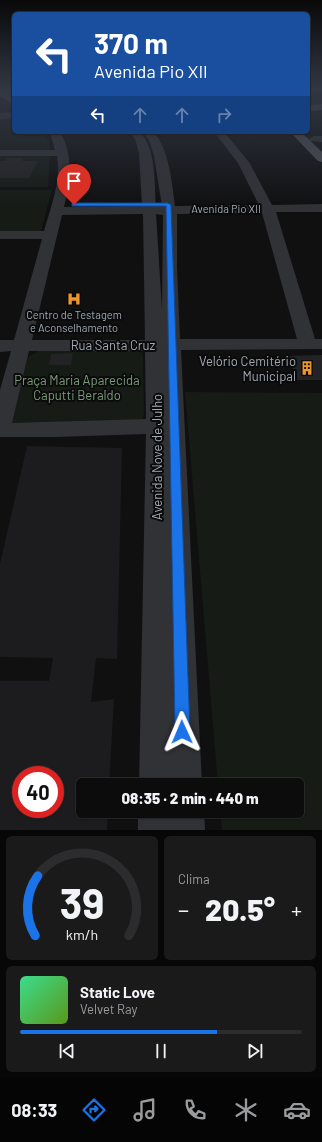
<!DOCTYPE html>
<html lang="pt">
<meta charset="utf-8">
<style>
:root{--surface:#0c0c0d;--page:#1a1a1b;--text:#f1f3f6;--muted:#9a9b9d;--line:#2c2c2e;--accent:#1a73e8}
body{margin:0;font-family:Barlow,sans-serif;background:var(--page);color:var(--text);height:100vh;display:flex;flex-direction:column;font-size:15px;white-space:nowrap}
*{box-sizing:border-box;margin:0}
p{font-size:13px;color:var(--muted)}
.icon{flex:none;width:22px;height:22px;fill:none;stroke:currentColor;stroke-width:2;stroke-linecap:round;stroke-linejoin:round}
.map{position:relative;height:830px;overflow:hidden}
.panel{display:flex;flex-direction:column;gap:6px;padding:6px;background:#070707;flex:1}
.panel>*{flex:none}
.top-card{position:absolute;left:12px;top:12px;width:298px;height:122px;border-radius:6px;box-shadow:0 1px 3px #0004,0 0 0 1px var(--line);background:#1a4fa0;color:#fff;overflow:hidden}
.speed{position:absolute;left:12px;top:766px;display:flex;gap:8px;font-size:20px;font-weight:700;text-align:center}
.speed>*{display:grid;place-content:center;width:52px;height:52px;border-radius:50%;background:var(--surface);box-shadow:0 1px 3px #0004,0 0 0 1px var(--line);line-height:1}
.speed .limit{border:6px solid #d22;background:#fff;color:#111}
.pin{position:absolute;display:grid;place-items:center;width:34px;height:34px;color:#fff;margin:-41px -17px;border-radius:50% 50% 50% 0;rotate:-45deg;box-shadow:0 0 4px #0007}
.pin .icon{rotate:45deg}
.me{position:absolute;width:44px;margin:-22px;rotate:359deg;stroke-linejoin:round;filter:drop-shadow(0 0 3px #0008)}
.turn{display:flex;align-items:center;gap:14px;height:84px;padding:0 16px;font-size:18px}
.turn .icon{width:52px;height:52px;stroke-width:2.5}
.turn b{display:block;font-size:28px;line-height:34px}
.lanes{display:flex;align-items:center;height:38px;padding:0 16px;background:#0003;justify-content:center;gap:20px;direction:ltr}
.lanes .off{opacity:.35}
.big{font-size:30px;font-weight:800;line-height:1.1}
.panel .widget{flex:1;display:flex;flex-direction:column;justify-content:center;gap:6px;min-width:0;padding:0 14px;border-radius:6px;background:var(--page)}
.panel .dial{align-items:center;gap:0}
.dial svg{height:104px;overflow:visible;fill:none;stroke:var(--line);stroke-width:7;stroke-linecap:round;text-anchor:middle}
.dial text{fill:var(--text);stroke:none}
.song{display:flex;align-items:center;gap:12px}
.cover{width:48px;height:48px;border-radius:6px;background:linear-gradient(135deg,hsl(150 70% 55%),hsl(90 70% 35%))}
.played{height:4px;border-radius:2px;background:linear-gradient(90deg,var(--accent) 70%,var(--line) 70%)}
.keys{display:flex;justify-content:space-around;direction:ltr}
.heat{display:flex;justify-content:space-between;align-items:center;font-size:22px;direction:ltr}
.panel .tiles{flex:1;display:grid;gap:6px;grid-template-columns:1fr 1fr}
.widget:last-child{grid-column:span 2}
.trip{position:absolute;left:76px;top:778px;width:228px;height:40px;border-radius:6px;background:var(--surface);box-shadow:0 1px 3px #0004,0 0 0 1px var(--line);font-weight:800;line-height:40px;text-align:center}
.dock{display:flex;height:64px;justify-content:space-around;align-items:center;background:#050505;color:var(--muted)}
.dock .icon{width:28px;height:28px}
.dock .current{color:var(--accent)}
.dock b{font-size:18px;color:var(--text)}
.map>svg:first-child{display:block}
.built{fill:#1c1c1e;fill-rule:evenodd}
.green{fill:#161b16}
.building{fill:#232325}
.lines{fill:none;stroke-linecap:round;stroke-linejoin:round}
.minor{fill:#313236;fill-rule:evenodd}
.major{fill:#4d4f55;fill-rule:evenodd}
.route{fill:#1a73e8;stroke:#114b97}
.labels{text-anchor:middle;stroke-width:4;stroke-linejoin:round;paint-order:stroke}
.far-street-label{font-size:11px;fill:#a1a8b2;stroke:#0b0b0c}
.far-poi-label{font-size:11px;fill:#a1a8b2;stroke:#0b0b0c}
.street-label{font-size:13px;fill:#a1a8b2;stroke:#0b0b0c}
.poi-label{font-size:13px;fill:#a1a8b2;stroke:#0b0b0c;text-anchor:end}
.park-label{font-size:13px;fill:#799d78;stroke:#0b0b0c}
</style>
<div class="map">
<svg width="322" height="830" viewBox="0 0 322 830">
<rect width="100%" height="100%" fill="#101011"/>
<path class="built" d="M27 446 122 448 117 659 96 658 91 702 114 699 109 785H83V811H108L107 830H0V681H49L53 658 0 657V564ZM21 775H55V809H21Z"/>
<path class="green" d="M14 117V132H42L49 141 50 151 0 152V119Z
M0 155H50L48 187H0Z
M0 190H52L41 231 0 232Z
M39 351H138L142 353 143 357 144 414 142 420 19 426 11 423 28 357Z
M185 392 322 393V830H222L220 811H297V785H218Z"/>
<path class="building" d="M7 158H23L22 161H38L29 178H0V161H6Z
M73 353 71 365H49L51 354Z
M322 355V380H297L288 356Z"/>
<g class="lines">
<path class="minor" d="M0 90H14V92L1 95Z
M14 112V118L0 119V113Z
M48 132H60C74 155 70 182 64 207L142 206 139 153 135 139 129 132H140C157 150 154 183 156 206H162L154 156 149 140 142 132H153C169 147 172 184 175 206L259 205 238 163 214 132H224L249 162 272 205 322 204V212H276L315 339H322V349L181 350 202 785H139L146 434 55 437H0V390L11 351 0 352V340H14L42 239H0V231H44C51 206 61 182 57 156H0V150H55L51 135ZM262 213 297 339H180L177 267V214ZM143 214 145 340H32L62 215ZM156 214 163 215 162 310ZM29 351H145L146 419 12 423Z
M314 136H322V142L310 141 309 139Z
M138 811H204L205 830H138Z"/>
<path class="major" d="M0 90 10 94 14 97V105L0 96Z
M322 104V110L308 111V105Z
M290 132H301L322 152V162L318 161Z"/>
</g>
<linearGradient id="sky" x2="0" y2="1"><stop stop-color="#090909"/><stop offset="0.43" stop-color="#313743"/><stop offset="1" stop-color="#313743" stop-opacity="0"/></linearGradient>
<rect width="322" height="207" fill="url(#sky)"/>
<path class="route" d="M72 203H168L171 205 190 732 188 737 182 740 177 737 175 732 166 206H72Z"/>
<defs>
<symbol id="hospital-bare" viewBox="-9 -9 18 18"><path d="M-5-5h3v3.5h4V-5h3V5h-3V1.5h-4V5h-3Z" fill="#ef972a" stroke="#0b0b0c" stroke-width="2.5" paint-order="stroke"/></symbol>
<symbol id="building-bare" viewBox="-9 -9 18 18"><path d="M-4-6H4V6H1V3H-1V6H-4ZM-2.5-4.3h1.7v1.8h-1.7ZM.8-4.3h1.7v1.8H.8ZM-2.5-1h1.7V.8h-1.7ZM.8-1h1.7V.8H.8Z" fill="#ef972a" stroke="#0b0b0c" stroke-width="2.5" paint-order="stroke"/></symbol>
</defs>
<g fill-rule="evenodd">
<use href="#hospital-bare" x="64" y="289" width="20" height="20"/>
<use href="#building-bare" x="297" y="358" width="20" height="20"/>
</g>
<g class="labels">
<g class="far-street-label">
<text x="226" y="213">Avenida Pio XII</text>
</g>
<g class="far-poi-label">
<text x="74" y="319">Centro de Testagem<tspan x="74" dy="13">e Aconselhamento</tspan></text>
</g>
<g class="street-label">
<text x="113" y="350">Rua Santa Cruz</text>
<text transform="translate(157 457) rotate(-90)" y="5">Avenida Nove de Julho</text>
</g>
<g class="poi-label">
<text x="296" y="366">Velório Cemitério<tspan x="296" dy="15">Municipal</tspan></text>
</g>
<g class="park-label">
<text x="77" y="385">Praça Maria Aparecida<tspan x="77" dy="15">Caputti Beraldo</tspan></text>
</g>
</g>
</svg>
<div class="speed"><div class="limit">40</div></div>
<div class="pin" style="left:74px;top:205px;background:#d93025"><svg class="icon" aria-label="arrive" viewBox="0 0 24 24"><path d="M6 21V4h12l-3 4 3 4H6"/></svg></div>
<svg class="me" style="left:182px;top:732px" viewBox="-20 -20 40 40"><path d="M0-17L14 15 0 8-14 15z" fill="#1a73e8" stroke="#fff" stroke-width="4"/></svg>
<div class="trip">08:35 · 2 min · 440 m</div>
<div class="top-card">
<div class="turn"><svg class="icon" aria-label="left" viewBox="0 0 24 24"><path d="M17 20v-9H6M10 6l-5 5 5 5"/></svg><div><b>370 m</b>Avenida Pio XII</div></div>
<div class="lanes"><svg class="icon" aria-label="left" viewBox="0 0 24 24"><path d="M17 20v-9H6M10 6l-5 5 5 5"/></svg><svg class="icon off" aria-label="ahead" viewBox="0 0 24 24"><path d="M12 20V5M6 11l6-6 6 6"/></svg><svg class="icon off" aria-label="ahead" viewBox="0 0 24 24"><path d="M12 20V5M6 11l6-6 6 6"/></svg><svg class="icon off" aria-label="right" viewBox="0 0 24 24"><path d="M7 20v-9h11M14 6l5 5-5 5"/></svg></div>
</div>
</div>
<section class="panel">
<div class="tiles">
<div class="widget dial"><svg viewBox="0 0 100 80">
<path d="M14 69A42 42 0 1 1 86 69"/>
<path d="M14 69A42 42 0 0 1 16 23" stroke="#1a73e8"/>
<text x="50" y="56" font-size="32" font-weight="700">39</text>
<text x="50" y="72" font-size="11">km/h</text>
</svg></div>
<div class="widget"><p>Clima</p>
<div class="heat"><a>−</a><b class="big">20.5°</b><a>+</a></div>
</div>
<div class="widget">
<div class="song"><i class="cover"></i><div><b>Static Love</b><p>Velvet Ray</p></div></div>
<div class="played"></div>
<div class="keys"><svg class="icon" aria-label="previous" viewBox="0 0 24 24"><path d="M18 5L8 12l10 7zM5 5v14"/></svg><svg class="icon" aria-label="pause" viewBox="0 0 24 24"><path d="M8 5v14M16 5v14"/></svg><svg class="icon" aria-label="next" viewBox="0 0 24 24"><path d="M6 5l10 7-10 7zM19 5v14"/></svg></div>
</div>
</div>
</section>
<nav class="dock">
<b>08:33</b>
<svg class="icon current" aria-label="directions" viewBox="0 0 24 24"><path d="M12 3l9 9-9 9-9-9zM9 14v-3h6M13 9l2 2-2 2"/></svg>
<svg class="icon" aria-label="music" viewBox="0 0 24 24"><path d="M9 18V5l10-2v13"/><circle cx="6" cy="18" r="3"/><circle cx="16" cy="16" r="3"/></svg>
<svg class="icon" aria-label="phone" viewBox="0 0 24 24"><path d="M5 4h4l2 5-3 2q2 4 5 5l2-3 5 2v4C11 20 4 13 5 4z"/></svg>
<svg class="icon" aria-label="climate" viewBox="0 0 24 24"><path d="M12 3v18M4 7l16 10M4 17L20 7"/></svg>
<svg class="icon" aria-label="car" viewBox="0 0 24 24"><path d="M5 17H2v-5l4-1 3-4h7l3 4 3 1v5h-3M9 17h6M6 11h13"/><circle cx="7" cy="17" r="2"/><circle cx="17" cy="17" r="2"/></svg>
</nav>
